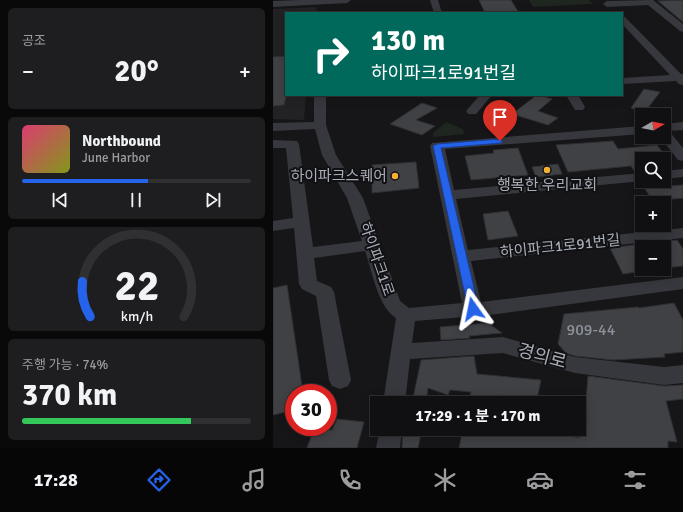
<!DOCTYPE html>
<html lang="ko">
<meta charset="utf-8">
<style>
:root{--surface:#101012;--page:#1e1e20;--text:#f1f3f6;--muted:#9c9d9f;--line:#303032;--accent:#2563eb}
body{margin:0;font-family:Signika,"Noto Sans KR",sans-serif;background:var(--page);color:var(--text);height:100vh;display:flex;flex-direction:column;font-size:15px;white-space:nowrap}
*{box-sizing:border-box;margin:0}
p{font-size:13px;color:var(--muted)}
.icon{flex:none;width:22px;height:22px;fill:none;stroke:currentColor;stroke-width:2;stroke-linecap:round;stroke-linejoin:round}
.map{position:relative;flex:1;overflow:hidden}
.sheet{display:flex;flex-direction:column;gap:8px;padding:8px;background:#09090a;width:273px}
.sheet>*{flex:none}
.hud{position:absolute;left:12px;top:12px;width:338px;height:84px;border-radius:0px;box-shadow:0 2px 10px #0003,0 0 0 1px var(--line);background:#00695c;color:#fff;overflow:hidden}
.needle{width:26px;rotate:81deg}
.controls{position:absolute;left:362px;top:108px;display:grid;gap:8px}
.controls a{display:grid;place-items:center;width:36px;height:36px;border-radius:0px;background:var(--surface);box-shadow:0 2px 10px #0003,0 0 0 1px var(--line);font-size:20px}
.speed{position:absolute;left:12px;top:384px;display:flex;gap:8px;font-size:20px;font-weight:700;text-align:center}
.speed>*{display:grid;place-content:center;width:52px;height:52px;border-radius:50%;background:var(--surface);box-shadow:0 2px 10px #0003,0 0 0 1px var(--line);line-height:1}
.speed .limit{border:6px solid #d22;background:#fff;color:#111}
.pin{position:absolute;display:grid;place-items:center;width:34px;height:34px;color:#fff;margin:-41px -17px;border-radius:50% 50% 50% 0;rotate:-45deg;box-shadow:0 0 4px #0007}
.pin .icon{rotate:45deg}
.me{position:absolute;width:44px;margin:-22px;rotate:348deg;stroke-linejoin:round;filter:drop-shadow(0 0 3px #0008)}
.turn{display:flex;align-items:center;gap:14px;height:84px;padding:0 20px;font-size:18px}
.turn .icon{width:52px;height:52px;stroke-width:2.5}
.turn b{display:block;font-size:28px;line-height:34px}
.big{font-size:30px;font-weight:700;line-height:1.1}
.sheet .card{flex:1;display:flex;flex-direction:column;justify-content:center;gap:6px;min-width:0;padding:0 14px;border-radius:6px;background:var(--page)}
.sheet .dial{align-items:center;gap:0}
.dial svg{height:104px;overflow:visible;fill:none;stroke:var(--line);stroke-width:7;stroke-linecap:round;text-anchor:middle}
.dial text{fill:var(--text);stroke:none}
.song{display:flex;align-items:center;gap:12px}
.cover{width:48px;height:48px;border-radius:6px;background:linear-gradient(135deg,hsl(340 70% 55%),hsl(70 70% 35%))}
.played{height:4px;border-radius:2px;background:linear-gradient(90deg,var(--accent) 55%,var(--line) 55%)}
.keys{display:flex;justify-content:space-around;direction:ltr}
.heat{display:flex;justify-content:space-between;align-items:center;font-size:22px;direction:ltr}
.charge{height:6px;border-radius:3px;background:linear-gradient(90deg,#34c759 74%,var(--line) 0)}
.trip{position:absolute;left:97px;top:396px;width:216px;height:40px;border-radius:0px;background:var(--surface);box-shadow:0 2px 10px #0003,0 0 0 1px var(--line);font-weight:700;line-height:40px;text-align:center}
.tab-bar{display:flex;height:64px;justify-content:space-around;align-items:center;background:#060607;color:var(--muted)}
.tab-bar .icon{width:28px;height:28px}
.tab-bar .selected{color:var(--accent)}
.tab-bar b{font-size:18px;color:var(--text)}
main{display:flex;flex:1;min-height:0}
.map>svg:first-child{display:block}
.built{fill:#222225}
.green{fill:#1e261f}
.building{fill:#404145;stroke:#303034}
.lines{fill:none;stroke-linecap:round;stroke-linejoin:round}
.minor{fill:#37383d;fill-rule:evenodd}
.route{fill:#2563eb;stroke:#184099}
.poi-dot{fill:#f2b134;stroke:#111113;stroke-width:1.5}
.labels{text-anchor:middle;stroke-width:4;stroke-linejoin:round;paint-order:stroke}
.poi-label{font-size:15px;fill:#a8adb8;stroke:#111113;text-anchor:end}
.street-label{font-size:15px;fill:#a8adb8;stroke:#111113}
.near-number-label{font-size:16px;fill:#8e929b}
.near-street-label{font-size:18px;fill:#a8adb8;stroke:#111113}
</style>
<main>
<section class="sheet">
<div class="card"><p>공조</p>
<div class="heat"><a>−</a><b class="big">20°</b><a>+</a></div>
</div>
<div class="card">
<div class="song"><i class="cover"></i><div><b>Northbound</b><p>June Harbor</p></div></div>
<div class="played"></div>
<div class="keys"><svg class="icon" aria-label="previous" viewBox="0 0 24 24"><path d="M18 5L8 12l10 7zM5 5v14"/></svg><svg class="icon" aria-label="pause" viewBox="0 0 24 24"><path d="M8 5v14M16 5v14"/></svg><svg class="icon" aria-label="next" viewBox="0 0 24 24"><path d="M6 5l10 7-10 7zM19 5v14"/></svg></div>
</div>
<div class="card dial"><svg viewBox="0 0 100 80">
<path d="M14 69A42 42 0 1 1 86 69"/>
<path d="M14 69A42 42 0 0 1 8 42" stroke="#2563eb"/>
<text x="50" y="56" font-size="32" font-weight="700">22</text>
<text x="50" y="72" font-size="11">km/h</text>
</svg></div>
<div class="card"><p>주행 가능 · 74%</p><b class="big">370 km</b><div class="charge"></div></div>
</section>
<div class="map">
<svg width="410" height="448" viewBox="0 0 410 448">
<rect width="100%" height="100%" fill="#161618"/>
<path class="built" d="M44 7 43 13H13V95H33L31 120 0 119V9Z"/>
<path class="green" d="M256 0H316L320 4 260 7Z
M173 122 190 129 191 134 160 137V133Z"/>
<path class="building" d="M206 0H238L246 13H212Z
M410 0V22L385 1Z
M13 56V97L11 105 0 106V57Z
M371 89 387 92 372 112 358 108Z
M264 95 279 99 265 111 285 118 275 125 239 114Z
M149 103 164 108 143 120 162 126 149 135 117 124Z
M340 141 345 149 384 145 395 159H369V172H362L358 166 295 172 283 145Z
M245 148 255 175 198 180 192 156 221 153 220 150Z
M143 162 146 188 99 193V165Z
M285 164 289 174 263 177 259 167Z
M391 181 394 186 410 185V198L380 201 368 183Z
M235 211 245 236 215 240 210 214Z
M404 240 410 249V266L391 268V242Z
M369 244V271L350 274 337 248Z
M14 285 30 393H21V410L0 415V288Z
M401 303 410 320V352L391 354 392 357 340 360 302 356 293 353 285 344 291 314 365 307 366 308Z
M215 323 229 333 196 336 197 338 168 340 167 327Z
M201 356 204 374 268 380 264 399 228 395 227 403H196L198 392 177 390 175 395 155 388 153 403H139L148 360Z
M315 376 391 386 410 385V399L393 401 404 442 395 441V448H186L190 429H270L306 438V400L313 401Z
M64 419 91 422 84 448H34L41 429 59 430Z
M130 429H149L145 448H129Z"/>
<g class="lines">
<path class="minor" d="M26 0H78L74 3 0 7V1Z
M157 0H165L169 13H161Z
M380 0 410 24V32L407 31 375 5 334 7 330 4 334 1Z
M349 16 352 17 408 74H410V85L406 84 403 81 349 84V78L397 75 349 24Z
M41 95H53V125L63 155 90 198 127 301 136 308 189 303 157 146 159 143 369 126V134L172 149 181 190 369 173V181H370H369L183 199 195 250 410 228V238L198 261 208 302 410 277V289L217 315 142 321 139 343 230 337 302 357 391 367 410 365V383L391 385 302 373 230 353 137 359 132 403H110L123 318C105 307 99 271 92 251L41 258 44 281 58 287 61 292 78 380 75 386 67 389 59 386 56 380 43 296 29 289 26 284 21 228 0 231V221L20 218 13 148H0V140L24 141 26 144 40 247 89 241 74 198 49 155 42 129 0 131V123L41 122Z
M207 95H219L203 114H195L193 111Z
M293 95H305L312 107 310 110H302Z
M410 122V130L396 131 410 148V161L405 160 387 137H391V124Z
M410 169V177L391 179V171Z
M107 429H129L127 448H103Z"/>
</g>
<path class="route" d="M227 139 229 140V143L168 148 206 309 204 312H197L195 309 160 146 164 144Z"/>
<g class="poi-dot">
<circle cx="274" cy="170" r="4"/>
<circle cx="122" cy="176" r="4"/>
</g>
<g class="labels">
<g class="poi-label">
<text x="114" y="181">하이파크스퀘어</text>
<text x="274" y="190" text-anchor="middle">행복한 우리교회</text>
</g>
<g class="street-label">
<text transform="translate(287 246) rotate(-6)" y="5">하이파크1로91번길</text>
<text transform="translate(104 259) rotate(71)" y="5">하이파크1로</text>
</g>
<g class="near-number-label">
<text x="318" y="335">909-44</text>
</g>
<g class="near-street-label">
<text transform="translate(269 356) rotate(15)" y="6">경의로</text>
</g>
</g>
</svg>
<div class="controls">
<a><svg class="needle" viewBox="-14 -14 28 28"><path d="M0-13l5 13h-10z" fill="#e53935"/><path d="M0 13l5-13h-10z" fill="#9c9d9f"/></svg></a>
<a><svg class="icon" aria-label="search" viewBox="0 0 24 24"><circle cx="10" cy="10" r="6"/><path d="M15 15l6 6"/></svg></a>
<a>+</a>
<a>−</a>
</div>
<div class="speed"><div class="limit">30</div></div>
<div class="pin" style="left:227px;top:141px;background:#d93025"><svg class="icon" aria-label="arrive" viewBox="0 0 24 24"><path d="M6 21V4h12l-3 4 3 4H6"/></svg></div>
<svg class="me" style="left:200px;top:309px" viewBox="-20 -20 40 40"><path d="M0-17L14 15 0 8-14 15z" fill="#2563eb" stroke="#fff" stroke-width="4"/></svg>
<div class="trip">17:29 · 1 분 · 170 m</div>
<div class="hud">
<div class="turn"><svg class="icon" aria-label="right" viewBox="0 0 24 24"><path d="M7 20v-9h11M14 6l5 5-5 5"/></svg><div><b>130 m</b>하이파크1로91번길</div></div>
</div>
</div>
</main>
<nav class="tab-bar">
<b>17:28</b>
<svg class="icon selected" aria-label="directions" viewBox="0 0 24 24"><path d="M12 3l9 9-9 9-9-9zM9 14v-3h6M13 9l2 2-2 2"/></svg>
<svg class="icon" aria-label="music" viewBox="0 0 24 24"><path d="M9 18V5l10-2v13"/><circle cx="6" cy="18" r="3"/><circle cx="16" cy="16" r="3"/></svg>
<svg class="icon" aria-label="phone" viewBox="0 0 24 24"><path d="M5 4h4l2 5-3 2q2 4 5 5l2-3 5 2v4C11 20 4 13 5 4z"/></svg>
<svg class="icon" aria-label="climate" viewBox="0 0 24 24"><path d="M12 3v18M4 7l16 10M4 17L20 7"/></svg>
<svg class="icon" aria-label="car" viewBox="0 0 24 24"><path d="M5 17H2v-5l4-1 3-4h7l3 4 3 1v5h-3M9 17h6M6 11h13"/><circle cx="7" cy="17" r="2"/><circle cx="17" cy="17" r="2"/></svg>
<svg class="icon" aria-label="filters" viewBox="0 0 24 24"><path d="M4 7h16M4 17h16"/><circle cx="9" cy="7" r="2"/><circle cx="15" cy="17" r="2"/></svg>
</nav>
